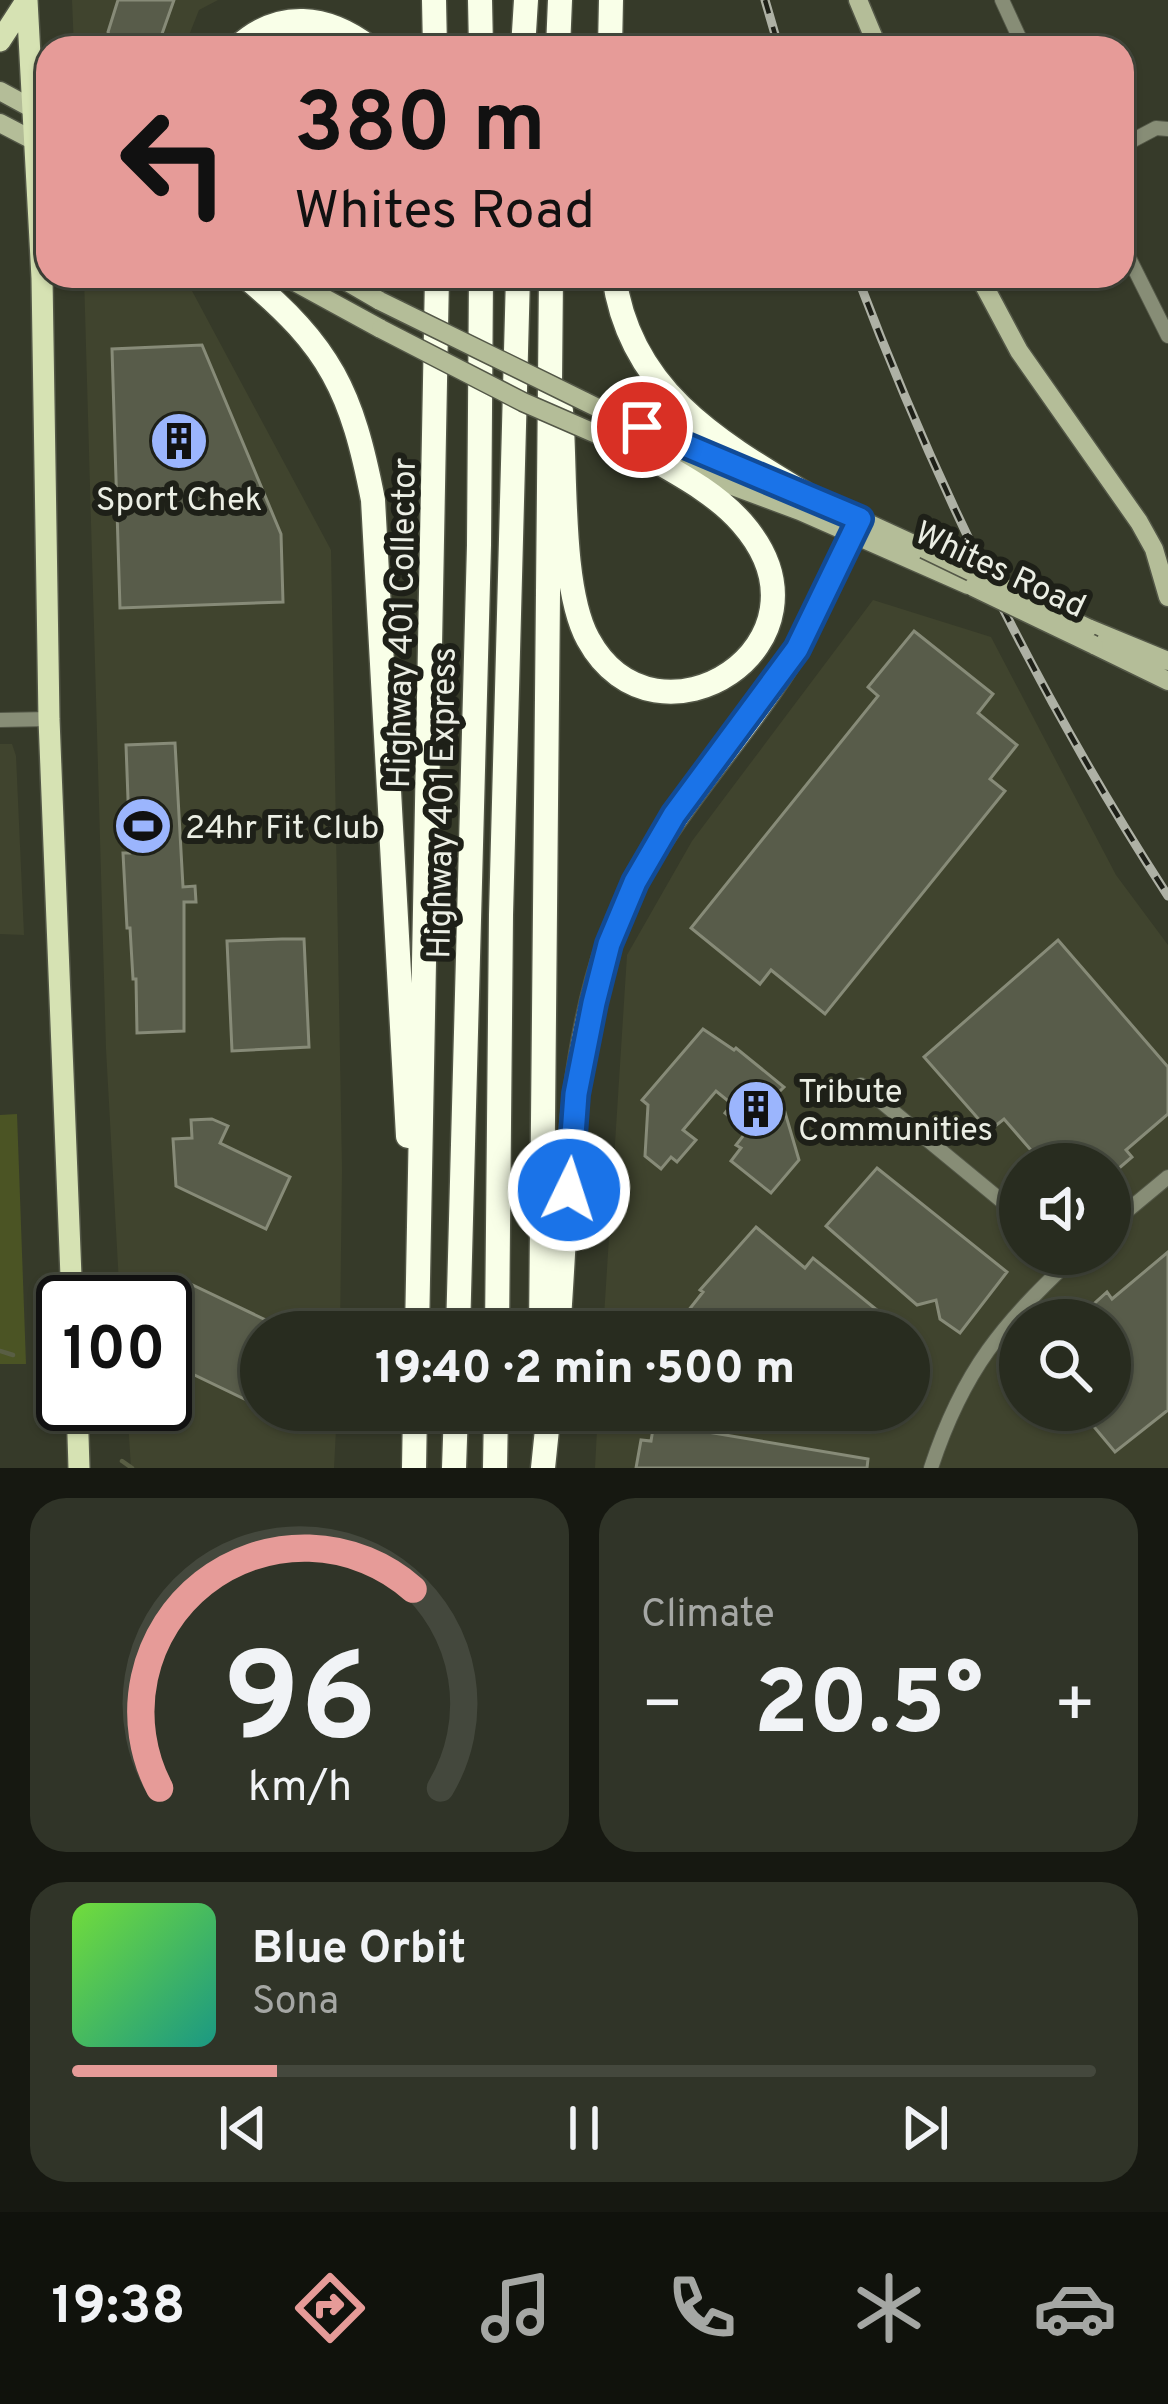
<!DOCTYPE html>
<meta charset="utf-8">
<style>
:root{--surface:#282c1f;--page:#303428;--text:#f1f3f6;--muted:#a5a7a4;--line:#44483d;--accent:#e69b98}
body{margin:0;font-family:Overpass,sans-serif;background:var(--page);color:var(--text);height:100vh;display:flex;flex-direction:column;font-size:45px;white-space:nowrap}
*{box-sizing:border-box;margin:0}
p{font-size:39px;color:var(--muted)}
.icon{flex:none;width:66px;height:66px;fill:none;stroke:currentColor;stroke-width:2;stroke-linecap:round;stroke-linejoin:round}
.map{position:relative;height:1468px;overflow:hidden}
.side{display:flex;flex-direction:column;gap:30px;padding:30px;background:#161811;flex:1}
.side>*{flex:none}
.banner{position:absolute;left:36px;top:36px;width:1098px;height:252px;border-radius:36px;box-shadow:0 3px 9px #0004,0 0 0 3px var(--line);background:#e69b98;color:#111;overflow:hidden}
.fabs{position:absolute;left:999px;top:1143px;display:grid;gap:24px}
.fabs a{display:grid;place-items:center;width:132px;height:132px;border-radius:50%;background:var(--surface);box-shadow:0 3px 9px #0004,0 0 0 3px var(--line);font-size:60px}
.speed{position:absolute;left:36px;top:1275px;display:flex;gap:24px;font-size:60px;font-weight:700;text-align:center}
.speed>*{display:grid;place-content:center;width:156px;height:156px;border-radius:50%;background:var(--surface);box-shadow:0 3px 9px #0004,0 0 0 3px var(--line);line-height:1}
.speed .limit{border:6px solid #111;border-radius:18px;background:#fff;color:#111}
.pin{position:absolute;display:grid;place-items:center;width:102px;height:102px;color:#fff;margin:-51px;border:6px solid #fff;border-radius:50%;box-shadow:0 3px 12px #0007}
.me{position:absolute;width:132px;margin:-66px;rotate:4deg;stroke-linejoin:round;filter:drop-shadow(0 0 9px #0008)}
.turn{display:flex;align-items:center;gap:42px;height:252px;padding:0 60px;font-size:54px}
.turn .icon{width:156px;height:156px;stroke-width:2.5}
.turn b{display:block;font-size:84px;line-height:102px}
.big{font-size:90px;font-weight:800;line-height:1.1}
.side .widget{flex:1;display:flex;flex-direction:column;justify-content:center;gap:18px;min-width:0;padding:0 42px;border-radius:36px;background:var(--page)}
.side .dial{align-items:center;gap:0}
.dial svg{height:312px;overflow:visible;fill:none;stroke:var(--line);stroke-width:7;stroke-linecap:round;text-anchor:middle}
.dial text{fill:var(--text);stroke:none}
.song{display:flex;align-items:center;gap:36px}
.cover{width:144px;height:144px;border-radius:18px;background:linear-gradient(135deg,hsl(100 70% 55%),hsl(170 70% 35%))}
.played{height:12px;border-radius:6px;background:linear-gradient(90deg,var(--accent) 20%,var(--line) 20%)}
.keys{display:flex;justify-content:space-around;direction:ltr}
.heat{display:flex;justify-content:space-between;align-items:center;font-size:66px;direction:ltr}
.side .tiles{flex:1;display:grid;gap:30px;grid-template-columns:1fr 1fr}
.widget:last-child{grid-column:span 2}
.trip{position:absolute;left:240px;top:1311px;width:690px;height:120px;border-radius:60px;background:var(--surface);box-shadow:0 3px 9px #0004,0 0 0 3px var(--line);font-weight:800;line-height:120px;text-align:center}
.dock{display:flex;height:192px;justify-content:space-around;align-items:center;background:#10120c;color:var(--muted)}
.dock .icon{width:84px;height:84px}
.dock .on{color:var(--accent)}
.dock b{font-size:54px;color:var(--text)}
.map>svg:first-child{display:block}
.built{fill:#40442e;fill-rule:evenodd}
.green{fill:#4b5424}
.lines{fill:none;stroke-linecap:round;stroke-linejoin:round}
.stream{stroke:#595e44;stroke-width:4.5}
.building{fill:#585c4a;stroke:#878b78;stroke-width:3}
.minor-casing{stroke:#535747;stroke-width:16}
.secondary-casing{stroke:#535747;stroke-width:21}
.primary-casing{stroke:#535747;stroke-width:24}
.motorway-casing{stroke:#535747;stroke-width:27}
.minor{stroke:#878d76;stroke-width:14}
.secondary{stroke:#b4bd98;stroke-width:18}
.primary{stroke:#d6e2b3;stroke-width:21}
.motorway{stroke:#f9ffe8;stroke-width:24}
.rail-casing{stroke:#aeb1a5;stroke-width:9}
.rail{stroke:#1e2018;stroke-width:4.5;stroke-dasharray:14;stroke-linecap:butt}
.secondary-bridge-casing{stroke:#535747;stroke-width:21;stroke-linecap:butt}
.secondary-bridge{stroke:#b4bd98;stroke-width:18}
.route-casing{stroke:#114b97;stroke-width:30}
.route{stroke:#1a73e8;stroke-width:21}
.labels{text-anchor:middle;stroke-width:12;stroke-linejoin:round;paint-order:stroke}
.poi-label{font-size:33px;fill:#ebeee4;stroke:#1e2018;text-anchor:start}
.street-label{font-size:33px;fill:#ebeee4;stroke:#1e2018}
</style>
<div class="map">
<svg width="1168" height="1468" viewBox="0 0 1168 1468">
<rect width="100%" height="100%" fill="#363a29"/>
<path class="built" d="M72 0H218L199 10 184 48H74Z
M84 276H184L331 550 342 1169 340 1332H261V1410H337L334 1468H131L127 1404H165V1302H120L106 1049Z
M873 600 991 637 1116 875 1168 945V1468H595L598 1410H909V1332H603L627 955 692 841ZM1020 1164H1110V1254H1020ZM1020 1320H1110V1410H1020Z
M0 744H12L16 756 24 935 0 934Z"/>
<path class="green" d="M17 1114 26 1364H0V1115Z"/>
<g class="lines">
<path class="stream" d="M0 1351 13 1355
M122 1461 132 1468"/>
</g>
<path class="building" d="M118 0H174L157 48H114L108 32Z
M202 345 281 534 283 602 120 608 112 349Z
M914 631 993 694 978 713 1017 745 990 779 1005 791 825 1014 771 970 760 984 691 928 878 696 868 687Z
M175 743 183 887 195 886 196 902H184V1031L137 1033 136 979H133L130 928H127L123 853H130L126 745Z
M282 939H304L309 1047 232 1051 227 941Z
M1058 940 1168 1067V1114L1126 1150 1132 1157 1110 1176V1164H1043L1004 1119 989 1131 924 1057Z
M703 1029 734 1050 736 1048 784 1087 779 1092 799 1160 771 1193 731 1161 741 1148 736 1145 747 1131 725 1113 732 1104 716 1091 683 1130 696 1140 677 1162 671 1157 661 1169 645 1156 648 1105 642 1100Z
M212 1119 228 1126 220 1143 290 1177 266 1229 176 1186 173 1139 192 1138 191 1120Z
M877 1168 1007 1272 960 1333 940 1319 936 1300 917 1305 826 1226Z
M756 1227 805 1268 813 1258 904 1332H704L684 1316 703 1292 700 1290Z
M1168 1252V1410L1115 1452 1080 1410H1110V1320H1076L1107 1292 1112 1299Z
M176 1277 291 1332H261V1407L178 1367Z
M654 1423 868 1459 867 1468H636L641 1440 651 1441Z"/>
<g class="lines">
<defs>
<path id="minor" d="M1002 0 1024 48
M1122 146 1156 128 1168 129
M1122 244 1168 336
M0 720 49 719
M861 1085 1020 1216
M1110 1225 1168 1177
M931 1468C963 1370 1003 1323 1077 1254"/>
<path id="secondary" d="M858 0 878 48
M0 91 48 117
M0 123 48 148
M284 276 381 329
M337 276 380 301
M979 276 1019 351 1139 522 1154 549 1168 597
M602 410 755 473
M601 436 646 454
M684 468 800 511 968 585
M798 491 924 549
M1088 628 1168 661
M1094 645 1168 681"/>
<path id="primary" d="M27 0 42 278 49 719 72 1302
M0 41 26 1
M77 1404 79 1468"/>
<path id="motorway" d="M434 0 435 48
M480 0 481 48
M237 48C279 9 327 15 370 48
M523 48 526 0
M558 48 560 0
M610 48 611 0
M245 276C331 347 352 392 373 500L408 1136
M614 276C629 389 715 440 805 494
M561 411C566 472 560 588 588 639 656 764 847 643 742 523 714 491 673 471 637 450
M417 1332 437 276
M458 1332 479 545 481 276
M497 1332 501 915 518 276
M541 1332 551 276
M558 1332C568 1204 566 1065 609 943 652 823 734 754 796 650 820 609 837 561 860 519
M414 1468 415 1410
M454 1468 456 1410
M495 1468 496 1410
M543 1468 549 1410"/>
</defs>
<use href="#minor" class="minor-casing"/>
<use href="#secondary" class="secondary-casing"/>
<use href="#primary" class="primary-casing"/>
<use href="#motorway" class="motorway-casing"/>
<use href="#minor" class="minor"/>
<use href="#secondary" class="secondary"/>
<use href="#primary" class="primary"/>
<use href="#motorway" class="motorway"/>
<defs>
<path id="rail" d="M765 0 779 48
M857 276C939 493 1042 702 1168 896"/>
</defs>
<use href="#rail" class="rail-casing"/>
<use href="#rail" class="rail"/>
<defs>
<path id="secondary-bridge" d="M380 301 602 410
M381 329 523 402 601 436
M924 549 1088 628
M973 587 1094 645"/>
</defs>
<use href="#secondary-bridge" class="secondary-bridge-casing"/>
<use href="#secondary-bridge" class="secondary-bridge"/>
</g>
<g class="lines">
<defs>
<path id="route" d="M569 1190 576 1094 594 1003 609 944 635 882 674 815 797 649 860 519 642 427"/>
</defs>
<use href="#route" class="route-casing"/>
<use href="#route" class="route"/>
</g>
<defs>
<symbol id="building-disc" viewBox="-11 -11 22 22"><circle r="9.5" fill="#9bb5fd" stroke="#1e2018"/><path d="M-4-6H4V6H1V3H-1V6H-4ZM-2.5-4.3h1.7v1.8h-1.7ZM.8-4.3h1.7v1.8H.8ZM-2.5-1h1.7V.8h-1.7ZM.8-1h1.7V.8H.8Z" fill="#111"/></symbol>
<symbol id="stadium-disc" viewBox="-11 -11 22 22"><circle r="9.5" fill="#9bb5fd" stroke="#1e2018"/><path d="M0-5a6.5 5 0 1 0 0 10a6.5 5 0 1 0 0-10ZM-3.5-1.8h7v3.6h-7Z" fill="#111"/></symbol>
</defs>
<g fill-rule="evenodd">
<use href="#building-disc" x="146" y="408" width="66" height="66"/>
<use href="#stadium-disc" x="110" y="793" width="66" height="66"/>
<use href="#building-disc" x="723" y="1076" width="66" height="66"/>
</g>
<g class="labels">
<g class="poi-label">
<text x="179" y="510" text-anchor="middle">Sport Chek</text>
<text x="185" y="838">24hr Fit Club</text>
<text x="798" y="1102">Tribute<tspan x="798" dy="38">Communities</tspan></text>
</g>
<g class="street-label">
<text transform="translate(1001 568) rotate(25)" y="12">Whites Road</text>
<text transform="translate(400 623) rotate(-89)" y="12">Highway 401 Collector</text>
<text transform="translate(440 803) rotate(-89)" y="12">Highway 401 Express</text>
</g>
</g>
</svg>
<div class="fabs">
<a><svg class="icon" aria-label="sound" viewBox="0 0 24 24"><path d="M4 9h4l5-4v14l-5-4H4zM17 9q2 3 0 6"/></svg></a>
<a><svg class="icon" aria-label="search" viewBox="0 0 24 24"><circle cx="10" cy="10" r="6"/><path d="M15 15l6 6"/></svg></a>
</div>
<div class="speed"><div class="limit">100</div></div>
<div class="pin" style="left:642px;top:427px;background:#d93025"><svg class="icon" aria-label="arrive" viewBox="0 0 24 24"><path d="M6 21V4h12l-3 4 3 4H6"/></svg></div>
<svg class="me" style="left:569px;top:1190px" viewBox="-20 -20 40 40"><circle r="17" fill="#1a73e8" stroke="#fff" stroke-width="3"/><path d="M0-11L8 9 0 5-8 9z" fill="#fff"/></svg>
<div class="trip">19:40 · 2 min · 500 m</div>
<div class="banner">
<div class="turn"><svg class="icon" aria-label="left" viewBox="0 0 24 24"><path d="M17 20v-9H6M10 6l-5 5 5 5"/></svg><div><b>380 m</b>Whites Road</div></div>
</div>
</div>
<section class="side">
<div class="tiles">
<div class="widget dial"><svg viewBox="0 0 100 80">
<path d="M14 69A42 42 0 1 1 86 69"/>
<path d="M14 69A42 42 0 0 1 79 18" stroke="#e69b98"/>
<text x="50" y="56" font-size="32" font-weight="700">96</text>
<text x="50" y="72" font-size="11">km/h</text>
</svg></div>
<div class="widget"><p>Climate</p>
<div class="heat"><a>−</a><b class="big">20.5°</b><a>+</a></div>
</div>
<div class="widget">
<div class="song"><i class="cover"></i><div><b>Blue Orbit</b><p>Sona</p></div></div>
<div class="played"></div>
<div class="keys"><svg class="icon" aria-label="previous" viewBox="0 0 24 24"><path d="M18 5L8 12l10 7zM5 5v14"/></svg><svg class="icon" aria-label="pause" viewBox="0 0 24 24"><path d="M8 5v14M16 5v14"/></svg><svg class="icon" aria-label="next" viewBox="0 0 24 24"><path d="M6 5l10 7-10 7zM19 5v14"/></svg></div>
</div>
</div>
</section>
<nav class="dock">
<b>19:38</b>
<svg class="icon on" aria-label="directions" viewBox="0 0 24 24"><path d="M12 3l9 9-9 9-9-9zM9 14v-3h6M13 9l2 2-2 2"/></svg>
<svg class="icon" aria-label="music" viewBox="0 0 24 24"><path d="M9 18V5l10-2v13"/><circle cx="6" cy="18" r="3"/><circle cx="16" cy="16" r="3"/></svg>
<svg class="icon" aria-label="phone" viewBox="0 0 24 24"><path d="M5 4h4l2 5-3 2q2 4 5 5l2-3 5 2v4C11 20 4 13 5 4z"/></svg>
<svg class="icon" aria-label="climate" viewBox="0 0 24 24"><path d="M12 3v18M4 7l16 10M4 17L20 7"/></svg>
<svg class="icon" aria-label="car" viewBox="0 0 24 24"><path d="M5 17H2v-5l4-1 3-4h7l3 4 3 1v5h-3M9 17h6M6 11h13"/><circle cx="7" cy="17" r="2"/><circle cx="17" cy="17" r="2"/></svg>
</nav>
